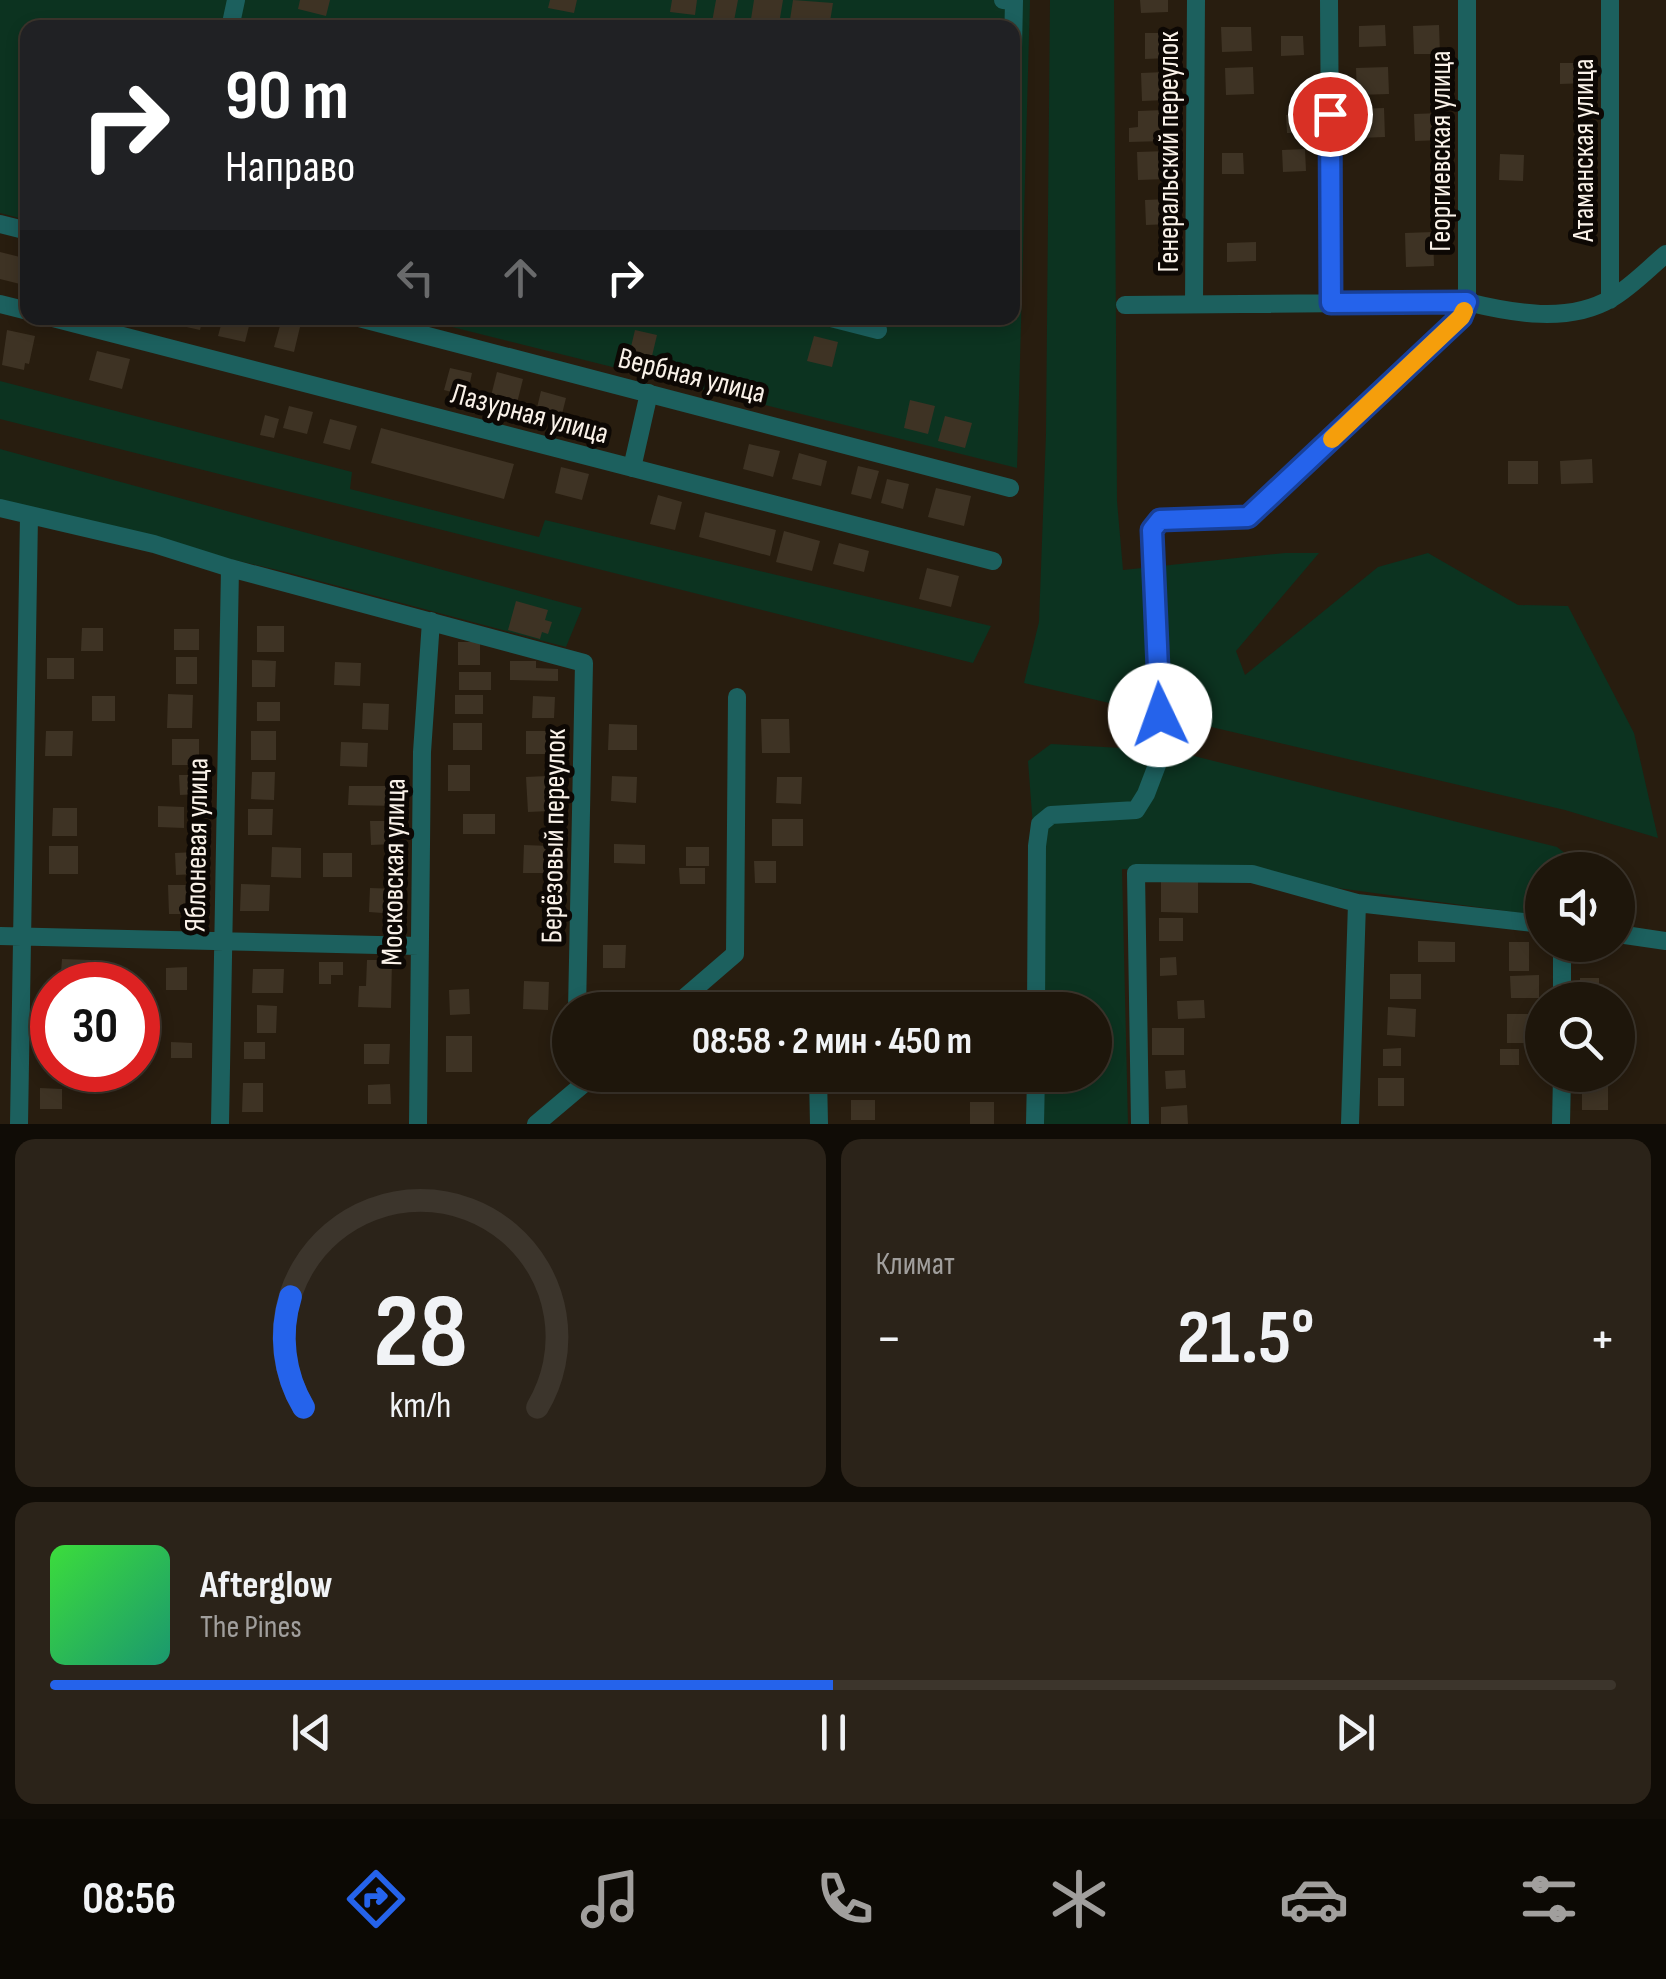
<!DOCTYPE html>
<html lang="ru">
<meta charset="utf-8">
<style>
:root{--surface:#1e160b;--page:#2b2319;--text:#f1f3f6;--muted:#a19f9d;--line:#3c352c;--accent:#2563eb}
body{margin:0;font-family:"Sofia Sans Condensed",sans-serif;background:var(--page);color:var(--text);height:100vh;display:flex;flex-direction:column;font-size:38px;white-space:nowrap}
*{box-sizing:border-box;margin:0}
p{font-size:32px;color:var(--muted)}
.icon{flex:none;width:55px;height:55px;fill:none;stroke:currentColor;stroke-width:2;stroke-linecap:round;stroke-linejoin:round}
.map{position:relative;height:1124px;overflow:hidden}
.drawer{display:flex;flex-direction:column;gap:15px;padding:15px;background:#100c06;flex:1}
.drawer>*{flex:none}
.top-card{position:absolute;left:20px;top:20px;width:1000px;height:305px;border-radius:20px;box-shadow:0 5px 15px #0003,0 0 0 2px var(--line);background:#202124;color:#fff;overflow:hidden}
.fabs{position:absolute;left:1525px;top:852px;display:grid;gap:20px}
.fabs a{display:grid;place-items:center;width:110px;height:110px;border-radius:50%;background:var(--surface);box-shadow:0 5px 15px #0003,0 0 0 2px var(--line);font-size:50px}
.speed{position:absolute;left:30px;top:962px;display:flex;gap:20px;font-size:50px;font-weight:700;text-align:center}
.speed>*{display:grid;place-content:center;width:130px;height:130px;border-radius:50%;background:var(--surface);box-shadow:0 5px 15px #0003,0 0 0 2px var(--line);line-height:1}
.speed .limit{border:15px solid #d22;background:#fff;color:#111}
.pin{position:absolute;display:grid;place-items:center;width:85px;height:85px;color:#fff;margin:-42px;border:5px solid #fff;border-radius:50%;box-shadow:0 2px 10px #0007}
.me{position:absolute;width:110px;margin:-55px;rotate:357deg;stroke-linejoin:round;filter:drop-shadow(0 0 8px #0008)}
.turn{display:flex;align-items:center;gap:35px;height:210px;padding:0 40px;font-size:45px}
.turn .icon{width:130px;height:130px;stroke-width:2.5}
.turn b{display:block;font-size:70px;line-height:85px}
.lanes{display:flex;align-items:center;height:95px;padding:0 40px;background:#0003;justify-content:center;gap:50px;direction:ltr}
.lanes .off{opacity:.35}
.big{font-size:75px;font-weight:700;line-height:1.1}
.drawer .widget{flex:1;display:flex;flex-direction:column;justify-content:center;gap:15px;min-width:0;padding:0 35px;border-radius:20px;background:var(--page)}
.drawer .dial{align-items:center;gap:0}
.dial svg{height:260px;overflow:visible;fill:none;stroke:var(--line);stroke-width:7;stroke-linecap:round;text-anchor:middle}
.dial text{fill:var(--text);stroke:none}
.song{display:flex;align-items:center;gap:30px}
.cover{width:120px;height:120px;border-radius:15px;background:linear-gradient(135deg,hsl(120 70% 55%),hsl(160 70% 35%))}
.played{height:10px;border-radius:5px;background:linear-gradient(90deg,var(--accent) 50%,var(--line) 50%)}
.keys{display:flex;justify-content:space-around;direction:ltr}
.heat{display:flex;justify-content:space-between;align-items:center;font-size:55px;direction:ltr}
.drawer .tiles{flex:1;display:grid;gap:15px;grid-template-columns:1fr 1fr}
.widget:last-child{grid-column:span 2}
.trip{position:absolute;left:552px;top:992px;width:560px;height:100px;border-radius:50px;background:var(--surface);box-shadow:0 5px 15px #0003,0 0 0 2px var(--line);font-weight:700;line-height:100px;text-align:center}
.menu{display:flex;height:160px;justify-content:space-around;align-items:center;background:#0c0904;color:var(--muted)}
.menu .icon{width:70px;height:70px}
.menu .active{color:var(--accent)}
.menu b{font-size:45px;color:var(--text)}
.map>svg:first-child{display:block}
.green{fill:#0c3320}
.building{fill:#3e3324}
.lines{fill:none;stroke-linecap:round;stroke-linejoin:round}
.minor{stroke:#1c605e;stroke-width:18}
.route-casing{stroke:#184099;stroke-width:25}
.route{stroke:#2563eb;stroke-width:18}
.slow{stroke:#f59e0b;stroke-width:18}
.labels{text-anchor:middle;stroke-width:10;stroke-linejoin:round;paint-order:stroke}
.street-label{font-size:30px;fill:#faf2e9;stroke:#0d0804}
</style>
<div class="map">
<svg width="1666" height="1124" viewBox="0 0 1666 1124">
<rect width="100%" height="100%" fill="#281d0f"/>
<path class="green" d="M0 0H1030L1017 468 416 318H1012V28H28L27 220 0 213Z
M1050 0H1114L1117 501 1123 570 1285 553H1319L1236 651 1245 675 1378 567 1428 553 1518 605 1568 606 1634 733 1658 838 1565 810 1024 683 1039 622 1046 434Z
M0 381 352 472 350 489 539 537 545 520 991 626 973 663 0 419Z
M0 449 582 608 566 647 286 572 0 506Z
M1051 744 1174 751 1557 847 1586 870H1542V916L1235 874 1122 869 1128 1124H1042V1075H1095V1010H1042L1041 932 1028 761Z"/>
<path class="building" d="M300 0H330L326 16 298 9Z
M550 0H577L574 13 548 8Z
M672 0H697L695 15 670 12Z
M716 0H738L733 26 712 22Z
M754 0H783L779 24 751 19Z
M793 0 833 3 829 28 789 26Z
M1140 0H1168V12L1141 13Z
M1385 25 1386 46 1359 47V26Z
M1439 25 1440 54H1414L1413 26Z
M1221 27H1251L1252 51 1222 52Z
M1145 33H1168L1169 58 1145 59Z
M1281 36H1303L1304 55 1281 56Z
M1560 63H1586L1587 83 1560 84Z
M1253 67 1254 94 1226 95 1225 68Z
M1388 67 1389 94 1357 95 1356 68Z
M1165 72 1166 100 1142 101 1141 73Z
M1384 108 1385 137 1359 138 1358 109Z
M1164 110V141L1129 142V128L1138 127V111Z
M1441 113 1442 140 1415 141 1414 114Z
M1305 114V133H1287L1286 115Z
M1305 149 1306 171 1283 172 1282 150Z
M1167 151V179L1138 180 1137 152Z
M1222 153H1243L1244 174H1222Z
M1500 154 1524 155 1523 181 1499 180Z
M1169 199 1170 224 1146 225 1145 200Z
M1433 232 1434 266 1406 267 1405 233Z
M1256 242V261L1227 262V243Z
M0 252 28 259V286L0 279Z
M175 318H203L200 330 173 324Z
M223 318H251L245 342 218 336Z
M281 322 300 327 294 352 274 347Z
M7 330 35 336 29 364 25 363 24 370 2 365Z
M635 330 657 335 652 356 630 351Z
M814 336 838 342 832 367 807 361Z
M97 351 130 359 122 389 89 380Z
M450 368 472 373 467 396 444 390Z
M497 372 523 379 516 407 490 400Z
M541 391 566 398 560 422 535 416Z
M910 400 935 406 928 434 904 428Z
M289 406 313 412 307 434 283 428Z
M265 415 279 419 274 438 260 435Z
M945 416 972 423 965 448 938 441Z
M330 419 357 426 350 450 323 443Z
M381 428 514 464 504 499 371 463Z
M749 444 780 451 773 477 743 469Z
M799 453 827 461 821 486 792 479Z
M1592 459 1593 483 1561 484 1560 461Z
M1508 461H1538V484H1508Z
M858 466 879 471 871 499 851 494Z
M561 467 589 474 582 500 555 493Z
M887 479 909 484 903 509 881 503Z
M936 488 971 496 964 526 928 517Z
M658 495 682 502 675 530 650 524Z
M705 512 776 530 770 556 699 537Z
M784 531 820 541 812 571 776 562Z
M839 543 869 551 864 572 833 564Z
M927 568 959 576 951 607 919 599Z
M516 601 548 610 545 620 552 622 548 634 542 632 540 639 508 630Z
M257 626H284V652H257Z
M82 628H103V651H81Z
M174 629H199V650H174Z
M458 642H480V665H458Z
M176 657H197V684H176Z
M47 658H74V679H47Z
M252 660 276 661 275 687H252Z
M510 661H536V668L558 669V681L510 680Z
M335 662 361 663 360 686 334 685Z
M459 672H491V690H459Z
M168 694 193 695 192 728H167Z
M455 695H483V714H455Z
M92 696H115V721H92Z
M533 696 555 697 554 718H532Z
M257 702H280V721H257Z
M363 703 389 704 388 730 362 729Z
M761 719H789L790 753H762Z
M453 723H482V750H453Z
M609 724 637 725V750H608Z
M46 731H73L72 756H45Z
M251 731H276V760H251Z
M526 731H547V754H526Z
M172 739H199V765H172Z
M341 742 368 743 367 767 340 766Z
M448 765H470V791H448Z
M252 772H275L274 800 251 799Z
M179 775H198V794L180 795Z
M547 776 550 811 528 812 526 777Z
M612 776 637 777 636 803 611 801Z
M777 777H802L801 804 776 803Z
M349 786H396V806L348 805Z
M158 806 184 807V828L158 827Z
M53 808H77V836H52Z
M248 809H273L272 835H248Z
M463 814H495V834H463Z
M772 819H803V846H772Z
M370 821H394V844L371 845Z
M614 844 645 845V864L614 863Z
M524 845 550 846V873H523Z
M49 846H78V874H49Z
M272 847 301 848V878L271 877Z
M686 847H709V866H686Z
M196 852V874L176 875 175 853Z
M323 853H352V877H323Z
M754 861H776V883H755Z
M679 868H705V884H680Z
M1161 879 1198 880V913L1161 912Z
M241 884 270 885 269 911H240Z
M168 885H194V914H169Z
M370 888 397 889 396 914 369 912Z
M1159 918H1183V941H1159Z
M1418 941 1455 942V962H1418Z
M1509 942H1529V971H1509Z
M603 945H626L625 968H603Z
M1176 957 1177 975 1160 976V958Z
M62 959 91 960V985H60Z
M367 960H392L391 1008 358 1007 359 986H366Z
M319 962H343V975H331V984H319Z
M187 967V990H166V968Z
M253 969H284L283 993H252Z
M1390 974H1421V999H1390Z
M1539 975V998H1511L1510 976Z
M1580 978H1599V1000H1580Z
M524 981 549 982 548 1010 523 1009Z
M469 989 470 1014 450 1015 449 990Z
M138 1000H156V1015H138Z
M1204 1000 1205 1018 1178 1019 1177 1001Z
M257 1005 277 1006 276 1033H257Z
M1388 1007 1416 1009 1415 1037 1387 1035Z
M1507 1014H1528V1043H1507Z
M1152 1028H1184V1055H1152Z
M446 1036H472V1072H446Z
M43 1038H52V1068H42Z
M171 1042 192 1043V1058H171Z
M244 1042H265V1059H244Z
M364 1044H390L389 1064H364Z
M1401 1048V1066H1383V1049Z
M1500 1049H1519V1065H1500Z
M1185 1070 1186 1088 1166 1089 1165 1071Z
M1378 1078H1404V1106H1378Z
M243 1083H263V1112H242Z
M390 1084 391 1104H368V1085Z
M1582 1086H1608V1110H1582Z
M40 1088 62 1089V1109H40Z
M851 1100H875V1120H851Z
M970 1102H994V1124H970Z
M1187 1105 1188 1124H1161V1107Z"/>
<g class="lines">
<path class="minor" d="M1003 0 1014 1 1012 95
M1329 0 1331 303
M1610 0V300
M230 28 236 0
M0 224 28 231
M0 304 28 311
M1194 304 1196 0
M1125 305 1467 302C1512 313 1569 324 1612 298 1631 287 1649 268 1666 254
M53 318 993 561
M359 318 1010 488
M831 318 878 330
M632 468 649 393
M0 508 154 544 230 568 584 663 577 1010
M1618 934 1666 941
M0 936 419 946
M1562 1000V945
M670 1010 735 954 737 697
M1036 1010 1037 846 1040 824 1051 815 1136 810 1146 794 1162 752 1151 531 1160 520 1248 517 1461 317 1467 302V0
M818 1075 819 1124
M19 1124 29 516
M220 1124 230 568
M418 1124 422 752 431 621
M536 1124 594 1075
M1035 1124 1036 1075
M1140 1124 1136 873 1252 874 1357 903 1542 924
M1350 1124 1357 903
M1561 1124 1562 1075"/>
</g>
<g class="lines">
<defs>
<path id="route" d="M1160 715 1152 530 1160 520 1248 517 1461 317 1467 302 1331 303 1330 114"/>
</defs>
<use href="#route" class="route-casing"/>
<use href="#route" class="route"/>
<path class="slow" d="M1332 439 1461 317 1464 311"/>
</g>
<g class="labels">
<g class="street-label">
<text transform="translate(1583 150) rotate(-90)" y="10">Атаманская улица</text>
<text transform="translate(1440 151) rotate(-90)" y="10">Георгиевская улица</text>
<text transform="translate(1168 152) rotate(-90)" y="10">Генеральский переулок</text>
<text transform="translate(692 375) rotate(14)" y="10">Вербная улица</text>
<text transform="translate(530 413) rotate(15)" y="10">Лазурная улица</text>
<text transform="translate(553 836) rotate(-89)" y="10">Берёзовый переулок</text>
<text transform="translate(196 845) rotate(-89)" y="10">Яблоневая улица</text>
<text transform="translate(393 872) rotate(-89)" y="10">Московская улица</text>
</g>
</g>
</svg>
<div class="fabs">
<a><svg class="icon" aria-label="sound" viewBox="0 0 24 24"><path d="M4 9h4l5-4v14l-5-4H4zM17 9q2 3 0 6"/></svg></a>
<a><svg class="icon" aria-label="search" viewBox="0 0 24 24"><circle cx="10" cy="10" r="6"/><path d="M15 15l6 6"/></svg></a>
</div>
<div class="speed"><div class="limit">30</div></div>
<div class="pin" style="left:1330px;top:114px;background:#d93025"><svg class="icon" aria-label="arrive" viewBox="0 0 24 24"><path d="M6 21V4h12l-3 4 3 4H6"/></svg></div>
<svg class="me" style="left:1160px;top:715px" viewBox="-20 -20 40 40"><circle r="19" fill="#fff"/><path d="M0-13L10 11 0 6-10 11z" fill="#2563eb"/></svg>
<div class="trip">08:58 · 2 мин · 450 m</div>
<div class="top-card">
<div class="turn"><svg class="icon" aria-label="right" viewBox="0 0 24 24"><path d="M7 20v-9h11M14 6l5 5-5 5"/></svg><div><b>90 m</b>Направо</div></div>
<div class="lanes"><svg class="icon off" aria-label="left" viewBox="0 0 24 24"><path d="M17 20v-9H6M10 6l-5 5 5 5"/></svg><svg class="icon off" aria-label="ahead" viewBox="0 0 24 24"><path d="M12 20V5M6 11l6-6 6 6"/></svg><svg class="icon" aria-label="right" viewBox="0 0 24 24"><path d="M7 20v-9h11M14 6l5 5-5 5"/></svg></div>
</div>
</div>
<section class="drawer">
<div class="tiles">
<div class="widget dial"><svg viewBox="0 0 100 80">
<path d="M14 69A42 42 0 1 1 86 69"/>
<path d="M14 69A42 42 0 0 1 10 35" stroke="#2563eb"/>
<text x="50" y="56" font-size="32" font-weight="700">28</text>
<text x="50" y="72" font-size="11">km/h</text>
</svg></div>
<div class="widget"><p>Климат</p>
<div class="heat"><a>−</a><b class="big">21.5°</b><a>+</a></div>
</div>
<div class="widget">
<div class="song"><i class="cover"></i><div><b>Afterglow</b><p>The Pines</p></div></div>
<div class="played"></div>
<div class="keys"><svg class="icon" aria-label="previous" viewBox="0 0 24 24"><path d="M18 5L8 12l10 7zM5 5v14"/></svg><svg class="icon" aria-label="pause" viewBox="0 0 24 24"><path d="M8 5v14M16 5v14"/></svg><svg class="icon" aria-label="next" viewBox="0 0 24 24"><path d="M6 5l10 7-10 7zM19 5v14"/></svg></div>
</div>
</div>
</section>
<nav class="menu">
<b>08:56</b>
<svg class="icon active" aria-label="directions" viewBox="0 0 24 24"><path d="M12 3l9 9-9 9-9-9zM9 14v-3h6M13 9l2 2-2 2"/></svg>
<svg class="icon" aria-label="music" viewBox="0 0 24 24"><path d="M9 18V5l10-2v13"/><circle cx="6" cy="18" r="3"/><circle cx="16" cy="16" r="3"/></svg>
<svg class="icon" aria-label="phone" viewBox="0 0 24 24"><path d="M5 4h4l2 5-3 2q2 4 5 5l2-3 5 2v4C11 20 4 13 5 4z"/></svg>
<svg class="icon" aria-label="climate" viewBox="0 0 24 24"><path d="M12 3v18M4 7l16 10M4 17L20 7"/></svg>
<svg class="icon" aria-label="car" viewBox="0 0 24 24"><path d="M5 17H2v-5l4-1 3-4h7l3 4 3 1v5h-3M9 17h6M6 11h13"/><circle cx="7" cy="17" r="2"/><circle cx="17" cy="17" r="2"/></svg>
<svg class="icon" aria-label="filters" viewBox="0 0 24 24"><path d="M4 7h16M4 17h16"/><circle cx="9" cy="7" r="2"/><circle cx="15" cy="17" r="2"/></svg>
</nav>
